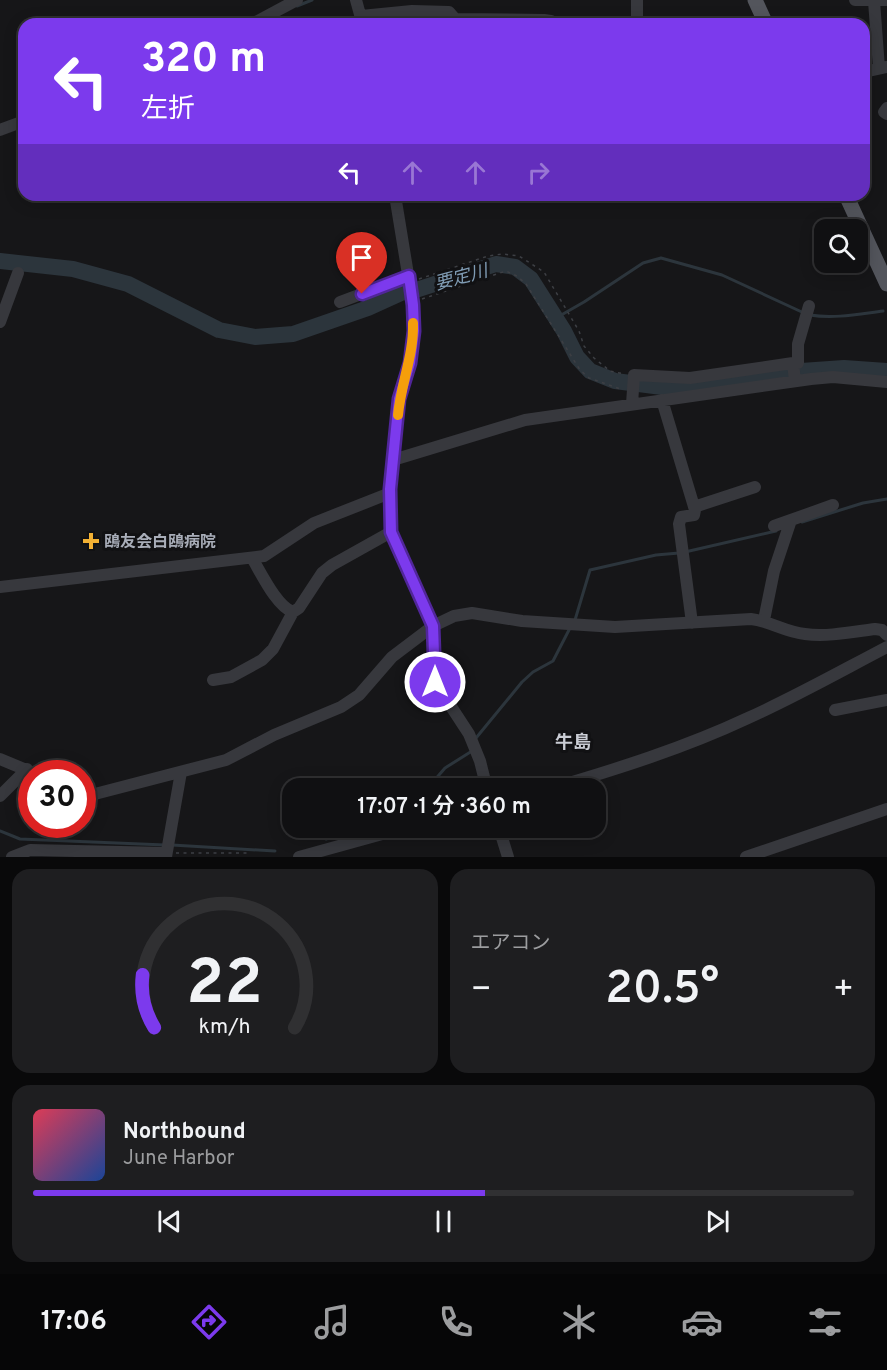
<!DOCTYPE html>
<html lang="ja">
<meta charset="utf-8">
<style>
:root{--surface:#101012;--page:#1e1e20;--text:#f1f3f6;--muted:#9c9d9f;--line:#303032;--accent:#7c3aed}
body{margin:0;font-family:Overpass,"Noto Sans JP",sans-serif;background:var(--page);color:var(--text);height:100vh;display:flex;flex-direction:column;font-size:22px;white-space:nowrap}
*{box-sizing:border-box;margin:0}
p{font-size:20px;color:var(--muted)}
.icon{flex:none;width:33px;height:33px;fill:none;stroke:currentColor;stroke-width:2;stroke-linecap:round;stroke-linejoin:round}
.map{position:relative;height:857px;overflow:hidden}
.panel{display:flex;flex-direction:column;gap:12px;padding:12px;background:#09090a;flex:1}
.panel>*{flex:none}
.guide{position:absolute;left:18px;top:18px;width:852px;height:183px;border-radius:18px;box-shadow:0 3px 15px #0003,0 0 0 2px var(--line);background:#7c3aed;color:#fff;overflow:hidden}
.fabs{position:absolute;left:814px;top:219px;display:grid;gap:12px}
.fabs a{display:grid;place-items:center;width:54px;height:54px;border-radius:12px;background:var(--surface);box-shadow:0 3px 15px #0003,0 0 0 2px var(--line);font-size:30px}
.speed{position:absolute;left:18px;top:760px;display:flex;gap:12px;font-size:30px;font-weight:700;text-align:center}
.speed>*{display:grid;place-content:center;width:78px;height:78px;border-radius:50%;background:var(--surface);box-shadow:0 3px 15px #0003,0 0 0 2px var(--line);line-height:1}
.speed .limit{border:9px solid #d22;background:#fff;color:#111}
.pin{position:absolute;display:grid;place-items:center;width:51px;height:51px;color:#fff;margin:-62px -26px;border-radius:50% 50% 50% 0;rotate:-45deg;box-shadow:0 0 6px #0007}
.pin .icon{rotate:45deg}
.me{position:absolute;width:66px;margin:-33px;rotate:0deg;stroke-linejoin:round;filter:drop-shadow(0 0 4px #0008)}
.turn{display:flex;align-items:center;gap:21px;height:126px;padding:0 24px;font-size:27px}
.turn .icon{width:78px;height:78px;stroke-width:2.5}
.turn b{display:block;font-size:42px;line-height:51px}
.lanes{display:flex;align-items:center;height:57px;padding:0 24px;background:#0003;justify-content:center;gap:30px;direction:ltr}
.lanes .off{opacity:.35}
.big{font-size:45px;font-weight:600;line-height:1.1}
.panel .tile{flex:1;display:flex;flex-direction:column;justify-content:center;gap:9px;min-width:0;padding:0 21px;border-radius:18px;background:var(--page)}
.panel .dial{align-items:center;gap:0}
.dial svg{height:156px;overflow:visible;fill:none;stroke:var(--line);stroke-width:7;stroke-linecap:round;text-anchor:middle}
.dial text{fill:var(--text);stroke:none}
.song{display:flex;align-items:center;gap:18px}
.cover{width:72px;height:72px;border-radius:9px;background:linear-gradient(135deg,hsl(350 70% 55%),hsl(220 70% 35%))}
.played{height:6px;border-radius:3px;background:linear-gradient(90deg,var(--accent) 55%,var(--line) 55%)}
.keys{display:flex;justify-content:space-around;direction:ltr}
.heat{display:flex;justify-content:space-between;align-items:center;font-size:33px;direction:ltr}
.panel .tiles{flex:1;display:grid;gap:12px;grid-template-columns:1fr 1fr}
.tile:last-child{grid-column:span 2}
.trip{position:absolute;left:282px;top:778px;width:324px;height:60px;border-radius:18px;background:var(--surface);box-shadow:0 3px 15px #0003,0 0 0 2px var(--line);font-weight:600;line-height:60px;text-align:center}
.dock{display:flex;height:96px;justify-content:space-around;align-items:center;background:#060607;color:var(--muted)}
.dock .icon{width:42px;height:42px}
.dock .current{color:var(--accent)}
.dock b{font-size:27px;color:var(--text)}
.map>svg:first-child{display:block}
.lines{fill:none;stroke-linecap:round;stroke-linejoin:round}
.stream{stroke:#2c353c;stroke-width:3}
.river{stroke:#2c353c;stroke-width:16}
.path{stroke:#3d3f44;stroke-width:1.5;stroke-dasharray:3 4.5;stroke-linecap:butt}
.minor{stroke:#37383d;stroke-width:12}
.major{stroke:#53555c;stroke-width:15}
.route-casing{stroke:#51269a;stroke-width:15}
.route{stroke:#7c3aed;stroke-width:10}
.slow{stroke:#f59e0b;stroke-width:10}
.poi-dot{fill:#f2b134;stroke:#111113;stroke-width:2}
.labels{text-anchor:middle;stroke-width:6;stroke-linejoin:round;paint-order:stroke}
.poi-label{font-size:16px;font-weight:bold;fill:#a8adb8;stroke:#111113;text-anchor:start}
.water-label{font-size:18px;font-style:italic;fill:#7f9bb3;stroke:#111113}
.neighbourhood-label{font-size:18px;font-weight:bold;fill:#c9ccd4;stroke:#111113}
</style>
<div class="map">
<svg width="887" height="857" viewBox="0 0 887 857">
<rect width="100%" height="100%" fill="#161618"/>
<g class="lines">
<path class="stream" d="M297 6 312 0
M810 315C834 319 859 314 883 311
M556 318 584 302 643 263 661 258 722 275 804 313
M802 522 863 503 887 499
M685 552 776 531
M575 620 590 570 656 555 679 553
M476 738 522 682 533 672 553 661 570 628
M427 789 445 768 472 751
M0 831 20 839 165 845
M326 839 353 828
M172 845 275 851"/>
<path class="river" d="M0 261 73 269 128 284 219 330 255 337 293 334 368 308 401 293 416 290 496 264 515 267 531 279 564 331 577 357 590 371 615 381 662 387 682 386 787 372 844 368 887 371"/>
<path class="path" d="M419 279 488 256 502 254 519 256 544 272 579 331 584 346 594 358 610 371 624 374
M422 299 506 271 517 276 526 284 580 370 589 378 623 390
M176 853H247V857"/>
<path class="minor" d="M356 0 362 22
M637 0V24
M855 0H887
M874 1 879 68
M361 16 412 11 449 12 455 19 544 20 551 21 552 24
M252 24 297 0
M864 72 886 67
M887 108 884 112 887 114
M0 130 24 121
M395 195 413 305V331L410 363 399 399 390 489 391 532 433 626 435 682 469 734 480 761 487 789
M340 302 409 276
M0 322 18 273
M793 363H798V344L809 306
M662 400 695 510 694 515 681 517 679 524 692 623
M632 404 634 375 690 378 793 363 795 381
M393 460 525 420 811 379 833 377 887 382
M694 507 755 487
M774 526 833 505
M252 558C261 573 277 607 293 612
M0 587 264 556 314 523 390 493
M764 620 774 571 791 520
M213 680 231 677 262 660 273 649 293 612 299 608 322 573 332 565 391 532
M835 710 887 700
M0 759 36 774
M549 789C617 769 684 748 748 718 795 697 841 671 887 647
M82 795H91L226 760 274 735 341 707 359 695 392 657 433 626 454 616 472 613 522 621 615 627 751 619C770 621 785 632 805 634 827 637 852 632 875 629L882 630 887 635
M0 796 27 769
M499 828 508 857
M12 857 30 850 166 853
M166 857 181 772
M299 857 404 828
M746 857 887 809"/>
<path class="major" d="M755 0 766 24
M846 195 887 284"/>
</g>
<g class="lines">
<defs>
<path id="route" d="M362 294 409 276 413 305 414 331 410 363 399 399 390 489 391 532 433 626 435 682"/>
</defs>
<use href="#route" class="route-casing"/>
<use href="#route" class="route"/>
<path class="slow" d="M398 415C401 383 414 355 413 323"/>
</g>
<path class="poi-dot" d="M88 532h6v6h6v6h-6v6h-6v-6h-6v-6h6z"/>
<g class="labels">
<g class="poi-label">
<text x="104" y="547">鴎友会白鴎病院</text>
</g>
<g class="water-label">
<text transform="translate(461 277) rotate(-15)" y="6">要定川</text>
</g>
<g class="neighbourhood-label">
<text x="573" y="748">牛島</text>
</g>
</g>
</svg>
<div class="fabs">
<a><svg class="icon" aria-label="search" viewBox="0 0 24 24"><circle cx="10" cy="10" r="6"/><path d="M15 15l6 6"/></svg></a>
</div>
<div class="speed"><div class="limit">30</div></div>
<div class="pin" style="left:362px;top:294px;background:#d93025"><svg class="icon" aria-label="arrive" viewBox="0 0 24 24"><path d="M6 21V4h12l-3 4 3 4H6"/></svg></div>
<svg class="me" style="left:435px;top:682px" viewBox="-20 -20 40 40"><circle r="17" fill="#7c3aed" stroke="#fff" stroke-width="3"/><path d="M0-11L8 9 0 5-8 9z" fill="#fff"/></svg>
<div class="trip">17:07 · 1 分 · 360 m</div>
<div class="guide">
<div class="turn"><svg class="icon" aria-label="left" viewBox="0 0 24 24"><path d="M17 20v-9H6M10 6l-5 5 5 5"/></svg><div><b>320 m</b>左折</div></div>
<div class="lanes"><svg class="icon" aria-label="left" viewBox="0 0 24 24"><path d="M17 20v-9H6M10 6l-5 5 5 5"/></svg><svg class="icon off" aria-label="ahead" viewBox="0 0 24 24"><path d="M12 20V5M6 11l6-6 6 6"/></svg><svg class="icon off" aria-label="ahead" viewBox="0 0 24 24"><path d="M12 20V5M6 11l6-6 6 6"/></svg><svg class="icon off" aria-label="right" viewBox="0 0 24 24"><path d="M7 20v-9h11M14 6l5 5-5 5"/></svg></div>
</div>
</div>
<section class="panel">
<div class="tiles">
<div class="tile dial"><svg viewBox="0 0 100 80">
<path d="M14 69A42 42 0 1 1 86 69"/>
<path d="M14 69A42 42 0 0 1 8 42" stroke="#7c3aed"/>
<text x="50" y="56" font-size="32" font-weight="700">22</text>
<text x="50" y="72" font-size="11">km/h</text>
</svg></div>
<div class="tile"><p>エアコン</p>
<div class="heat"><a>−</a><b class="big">20.5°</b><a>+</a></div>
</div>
<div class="tile">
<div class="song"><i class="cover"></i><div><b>Northbound</b><p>June Harbor</p></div></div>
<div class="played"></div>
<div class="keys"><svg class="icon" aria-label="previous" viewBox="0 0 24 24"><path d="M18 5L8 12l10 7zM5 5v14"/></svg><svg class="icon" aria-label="pause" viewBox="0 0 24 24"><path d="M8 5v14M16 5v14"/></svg><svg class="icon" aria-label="next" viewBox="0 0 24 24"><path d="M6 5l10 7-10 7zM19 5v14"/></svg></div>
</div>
</div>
</section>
<nav class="dock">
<b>17:06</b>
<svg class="icon current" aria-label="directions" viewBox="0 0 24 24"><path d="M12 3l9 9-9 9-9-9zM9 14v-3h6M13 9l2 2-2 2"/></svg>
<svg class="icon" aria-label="music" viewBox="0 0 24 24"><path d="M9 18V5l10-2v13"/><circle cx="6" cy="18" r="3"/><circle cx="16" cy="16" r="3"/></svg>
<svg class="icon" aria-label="phone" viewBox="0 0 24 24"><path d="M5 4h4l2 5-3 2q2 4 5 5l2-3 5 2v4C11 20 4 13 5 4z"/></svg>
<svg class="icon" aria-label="climate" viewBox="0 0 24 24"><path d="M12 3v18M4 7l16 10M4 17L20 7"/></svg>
<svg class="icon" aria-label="car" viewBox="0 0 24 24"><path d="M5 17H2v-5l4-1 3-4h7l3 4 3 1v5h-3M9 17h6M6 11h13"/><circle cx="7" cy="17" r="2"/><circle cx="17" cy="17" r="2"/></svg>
<svg class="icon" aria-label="filters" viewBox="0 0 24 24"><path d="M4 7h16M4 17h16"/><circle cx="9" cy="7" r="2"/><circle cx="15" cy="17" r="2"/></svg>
</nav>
